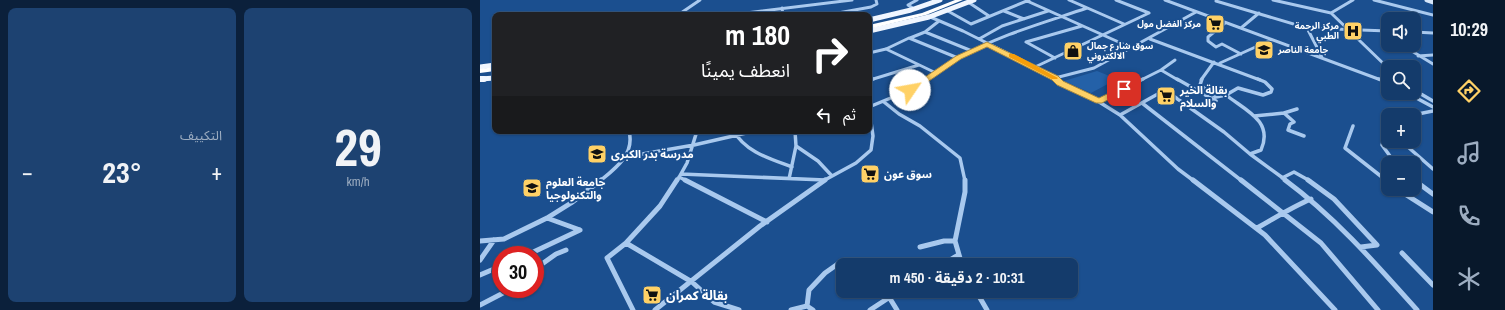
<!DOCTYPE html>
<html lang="ar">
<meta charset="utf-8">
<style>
:root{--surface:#143b6b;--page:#1d4271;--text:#f1f3f6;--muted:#9dadc1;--line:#33557e;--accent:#ffd166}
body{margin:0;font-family:"Archivo Narrow","Noto Sans Arabic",sans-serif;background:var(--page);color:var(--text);direction:rtl;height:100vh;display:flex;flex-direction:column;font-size:15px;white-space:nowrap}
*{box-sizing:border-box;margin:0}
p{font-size:13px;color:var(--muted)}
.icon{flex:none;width:22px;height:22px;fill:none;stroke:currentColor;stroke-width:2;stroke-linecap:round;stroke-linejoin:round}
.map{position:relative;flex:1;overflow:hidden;direction:ltr}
.panel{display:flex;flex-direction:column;gap:8px;padding:8px;background:#0b203b;width:480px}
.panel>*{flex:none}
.top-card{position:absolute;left:12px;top:12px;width:380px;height:122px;border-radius:8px;box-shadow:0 1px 3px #0004,0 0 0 1px var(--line);direction:rtl;background:#202124;color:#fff;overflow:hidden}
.buttons{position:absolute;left:901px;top:12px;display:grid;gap:8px}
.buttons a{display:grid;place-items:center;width:40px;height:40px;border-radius:8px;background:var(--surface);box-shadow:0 1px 3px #0004,0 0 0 1px var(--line);font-size:20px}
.speed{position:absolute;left:12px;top:246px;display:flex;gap:8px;font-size:20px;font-weight:700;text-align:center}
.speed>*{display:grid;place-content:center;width:52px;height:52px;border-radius:50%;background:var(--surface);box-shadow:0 1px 3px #0004,0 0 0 1px var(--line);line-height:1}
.speed .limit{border:6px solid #d22;background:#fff;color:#111}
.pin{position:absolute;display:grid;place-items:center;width:34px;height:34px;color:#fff;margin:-17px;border-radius:8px;box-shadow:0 2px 6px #0006}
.me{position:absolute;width:44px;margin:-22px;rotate:57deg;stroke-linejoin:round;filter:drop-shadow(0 0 3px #0008)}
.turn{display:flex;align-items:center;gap:14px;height:84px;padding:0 16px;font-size:18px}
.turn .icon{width:52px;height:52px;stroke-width:2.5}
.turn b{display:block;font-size:28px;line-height:34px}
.then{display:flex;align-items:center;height:38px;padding:0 16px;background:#0003;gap:8px;font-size:15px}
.big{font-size:30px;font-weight:700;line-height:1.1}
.panel .tile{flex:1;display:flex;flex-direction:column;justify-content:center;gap:6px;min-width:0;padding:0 14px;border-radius:8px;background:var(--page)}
.panel .dial{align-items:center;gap:0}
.dial b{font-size:52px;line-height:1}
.heat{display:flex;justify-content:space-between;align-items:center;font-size:22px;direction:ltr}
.panel .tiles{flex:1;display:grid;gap:8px;grid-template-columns:repeat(2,1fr)}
.trip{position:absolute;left:356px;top:258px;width:242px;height:40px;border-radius:8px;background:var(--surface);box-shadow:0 1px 3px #0004,0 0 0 1px var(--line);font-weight:700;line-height:40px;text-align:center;direction:rtl}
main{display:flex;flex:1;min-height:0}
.dock{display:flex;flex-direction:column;width:72px;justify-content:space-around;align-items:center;background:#08182b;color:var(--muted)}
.dock .icon{width:28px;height:28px}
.dock .on{color:var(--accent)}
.dock b{font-size:18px;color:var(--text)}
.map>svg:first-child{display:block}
.green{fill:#2461a8}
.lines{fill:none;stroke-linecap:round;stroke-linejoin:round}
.street-far2{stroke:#a9c9ee;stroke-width:3}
.street-far1{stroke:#a9c9ee;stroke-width:3.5}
.street{stroke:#a9c9ee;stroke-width:5}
.secondary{stroke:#d6e6fa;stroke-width:5}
.primary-far1{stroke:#f0f6ff;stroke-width:5}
.primary{stroke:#f0f6ff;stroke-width:6}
.highway{fill:#fff;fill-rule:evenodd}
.route{fill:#ffd166;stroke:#a68842}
.slow{fill:#f59e0b}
.labels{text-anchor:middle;stroke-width:4;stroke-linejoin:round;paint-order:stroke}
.far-poi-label{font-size:9px;font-weight:bold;fill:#fff;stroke:#1b4f8f;text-anchor:end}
.poi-label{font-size:11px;font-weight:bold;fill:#fff;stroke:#1b4f8f;text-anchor:start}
.near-poi-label{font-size:13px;font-weight:bold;fill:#fff;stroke:#1b4f8f;text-anchor:start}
</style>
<main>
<nav class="dock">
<b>10:29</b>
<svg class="icon on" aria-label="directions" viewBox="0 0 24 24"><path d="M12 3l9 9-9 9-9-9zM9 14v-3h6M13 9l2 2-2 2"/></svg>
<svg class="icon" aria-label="music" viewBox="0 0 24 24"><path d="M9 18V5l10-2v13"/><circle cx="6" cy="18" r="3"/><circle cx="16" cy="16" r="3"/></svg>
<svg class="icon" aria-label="phone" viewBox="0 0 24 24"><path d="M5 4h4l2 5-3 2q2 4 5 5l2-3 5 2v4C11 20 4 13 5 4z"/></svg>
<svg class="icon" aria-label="climate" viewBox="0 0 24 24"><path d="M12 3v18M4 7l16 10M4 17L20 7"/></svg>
</nav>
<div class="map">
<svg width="953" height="310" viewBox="0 0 953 310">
<rect width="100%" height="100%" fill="#1b4f8f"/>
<path class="green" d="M617 71 637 79 611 93 584 81Z"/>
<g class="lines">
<path class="street-far2" d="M589 0 644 24
M636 0 669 13
M685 0 901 80
M793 0 851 13 908 68
M894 0 953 15
M547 1 652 48
M736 1 827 28 908 31
M488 2 509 16
M302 8 303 15
M434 9 428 5 437 0
M466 10 491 24 549 0
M524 11 544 19
M851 13 873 0
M198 15 220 0
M212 15H250L372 0
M347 15 391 7 397 4 396 0
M448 16 483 31 555 67 577 80
M745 23 728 37V41L736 47 742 44 761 54
M761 28 779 13
M827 28 842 57
M445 32 492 51
M934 32 953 33
M430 38 445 32 459 21
M499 39 522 26 568 11
M670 39 780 80
M922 45 953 64
M406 49 456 73
M389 53 406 49 429 38 478 58
M938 56 953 55
M575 58 546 42 602 26
M740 63 791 40
M555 67 669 13
M681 70 698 80
M575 78 614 68 716 12
M390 80 439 65
M445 80C456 72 467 64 479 58 519 35 563 23 607 8
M661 80 681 70 695 60
M721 80 734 62"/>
<path class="street-far1" d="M576 79 580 83 608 95 640 115 698 169 714 181
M697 79 736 101
M722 79 720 85 736 97 746 95
M899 79 908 83
M389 80 393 79
M934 90 953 101
M927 93 953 107
M619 101 663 79
M404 102 419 114 440 126 480 158 485 181
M662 103 762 181
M389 107 430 90 447 79
M804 113 817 109
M640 115 685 90 744 132 770 154 807 181
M933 115 953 111
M774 116 804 113 814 122 810 124 808 130 824 136
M934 124 937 114
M873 126 865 148 907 181
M186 131 187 133 194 131
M254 131C265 152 291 159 312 167
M908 131 905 134 902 145 915 163
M929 141 928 147 953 169
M316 146 338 161 352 176
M770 154 781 150C794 121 765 110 746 95L758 88 783 95 791 92 792 89 785 82 778 79
M145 157 214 145 275 131
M201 174 345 180
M199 177 207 181
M802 178 814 172 830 181
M309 179 316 146 315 131
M934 180 935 181
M120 181C136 168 155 154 149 131
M197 181 207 163 217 131
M343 181 376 163 391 150 393 136 389 108"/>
<path class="street" d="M197 180 180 206 146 243 212 282 234 302 259 310
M205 180 287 222
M713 180 785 235 855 310
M761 180 841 243 898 310
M805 180C855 217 896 264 937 310
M828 180 854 199 897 245 881 247
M906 180 908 182
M934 180 953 194
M917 189 953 212
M67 218 100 230
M777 228C795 218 812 207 831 199
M0 241 24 239 67 218 91 203 121 180
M146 243 127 258 153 310
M440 247 464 241H475
M922 253 953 285
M47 255 100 230
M0 260 14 240
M462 265 478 255
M482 265 475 241 485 192V180
M55 269 76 254 86 250
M0 275 21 266
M496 291 507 310
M409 297 417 310
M0 305 31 289
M327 306 329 290 345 273 362 261
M175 310 280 226 345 180
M311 310 327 306 333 310
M390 310 419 291"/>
<path class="secondary" d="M947 0 953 2"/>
<path class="primary-far1" d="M389 20 431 10 460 0
M389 31 449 17 494 0
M0 67 15 65
M0 79 15 78"/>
<path class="primary" d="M0 79H4"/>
<path class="highway" d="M475 0H483L446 15 389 29V25L442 13Z
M15 67V71L0 73V69Z"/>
</g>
<path class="route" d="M507 42 578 76 583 81 619 98 641 87 644 86 648 89 622 103H616L577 85 572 80 507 47 481 59 433 92H427L426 90 476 56Z"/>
<path class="slow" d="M529 54H534L578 78 577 79H572L529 57Z"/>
<defs>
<symbol id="supermarket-square" viewBox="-11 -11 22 22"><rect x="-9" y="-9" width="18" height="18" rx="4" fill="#ffd166" stroke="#1b4f8f"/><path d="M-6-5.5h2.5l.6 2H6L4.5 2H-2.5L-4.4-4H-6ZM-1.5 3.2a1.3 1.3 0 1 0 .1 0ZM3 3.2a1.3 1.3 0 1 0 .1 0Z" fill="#111"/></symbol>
<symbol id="hospital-square" viewBox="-11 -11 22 22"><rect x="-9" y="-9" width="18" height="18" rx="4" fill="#ffd166" stroke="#1b4f8f"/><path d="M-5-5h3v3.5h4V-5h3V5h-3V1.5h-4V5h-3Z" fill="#111"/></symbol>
<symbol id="university-square" viewBox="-11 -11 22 22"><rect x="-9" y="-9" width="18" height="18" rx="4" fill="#ffd166" stroke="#1b4f8f"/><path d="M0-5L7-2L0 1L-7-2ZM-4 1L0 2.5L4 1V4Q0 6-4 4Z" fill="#111"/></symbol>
<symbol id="shop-square" viewBox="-11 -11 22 22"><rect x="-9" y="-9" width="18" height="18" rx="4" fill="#ffd166" stroke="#1b4f8f"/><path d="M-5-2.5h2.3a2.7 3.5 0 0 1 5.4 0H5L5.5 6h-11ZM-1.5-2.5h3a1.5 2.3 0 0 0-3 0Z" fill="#111"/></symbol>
<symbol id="school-square" viewBox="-11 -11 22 22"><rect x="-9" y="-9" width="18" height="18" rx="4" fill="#ffd166" stroke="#1b4f8f"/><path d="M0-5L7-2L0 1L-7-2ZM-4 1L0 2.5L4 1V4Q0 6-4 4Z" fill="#111"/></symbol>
</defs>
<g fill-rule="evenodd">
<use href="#supermarket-square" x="724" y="13" width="22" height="22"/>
<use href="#hospital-square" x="862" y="20" width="22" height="22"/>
<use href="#university-square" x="773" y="39" width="22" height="22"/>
<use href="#shop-square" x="582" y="40" width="22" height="22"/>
<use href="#supermarket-square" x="675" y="85" width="22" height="22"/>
<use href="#school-square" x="106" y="143" width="22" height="22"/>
<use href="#supermarket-square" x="379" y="163" width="22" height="22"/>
<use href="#university-square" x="41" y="177" width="22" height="22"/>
<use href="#supermarket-square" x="161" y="284" width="22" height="22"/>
</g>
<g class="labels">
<g class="far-poi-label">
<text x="721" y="27">مركز الفضل مول</text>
<text x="859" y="29">مركز الرحمة<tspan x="859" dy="10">الطبي</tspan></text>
<text x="607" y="49" text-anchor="start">سوق شارع جمال<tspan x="607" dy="10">الالكتروني</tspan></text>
<text x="798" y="53" text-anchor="start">جامعة الناصر</text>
</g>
<g class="poi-label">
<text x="700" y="94">بقالة الخير<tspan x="700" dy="13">والسلام</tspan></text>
<text x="131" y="158">مدرسة بدر الكبرى</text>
<text x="404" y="178">سوق عون</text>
<text x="66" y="186">جامعة العلوم<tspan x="66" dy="13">والتكنولوجيا</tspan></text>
</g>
<g class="near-poi-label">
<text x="186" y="300">بقالة كمران</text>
</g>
</g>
</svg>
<div class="buttons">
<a><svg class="icon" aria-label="sound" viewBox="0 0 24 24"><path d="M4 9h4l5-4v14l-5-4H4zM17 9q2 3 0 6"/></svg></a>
<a><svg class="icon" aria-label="search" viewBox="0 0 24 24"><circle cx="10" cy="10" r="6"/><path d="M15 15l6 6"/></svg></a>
<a>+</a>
<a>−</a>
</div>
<div class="speed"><div class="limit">30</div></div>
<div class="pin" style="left:644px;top:89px;background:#d93025"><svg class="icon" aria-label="arrive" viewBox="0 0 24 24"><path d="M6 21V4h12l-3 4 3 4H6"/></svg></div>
<svg class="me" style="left:430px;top:90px" viewBox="-20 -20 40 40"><circle r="19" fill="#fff"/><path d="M0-13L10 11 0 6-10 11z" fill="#ffd166"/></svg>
<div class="trip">10:31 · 2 دقيقة · 450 m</div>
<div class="top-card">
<div class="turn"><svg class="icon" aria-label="right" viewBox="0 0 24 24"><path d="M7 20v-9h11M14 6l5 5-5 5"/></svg><div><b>180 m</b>انعطف يمينًا</div></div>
<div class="then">ثم<svg class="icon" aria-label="left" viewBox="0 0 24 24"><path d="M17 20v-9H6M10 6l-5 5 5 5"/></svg></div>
</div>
</div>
<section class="panel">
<div class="tiles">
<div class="tile dial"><b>29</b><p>km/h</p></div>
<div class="tile"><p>التكييف</p>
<div class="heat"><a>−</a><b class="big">23°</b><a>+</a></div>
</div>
</div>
</section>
</main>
